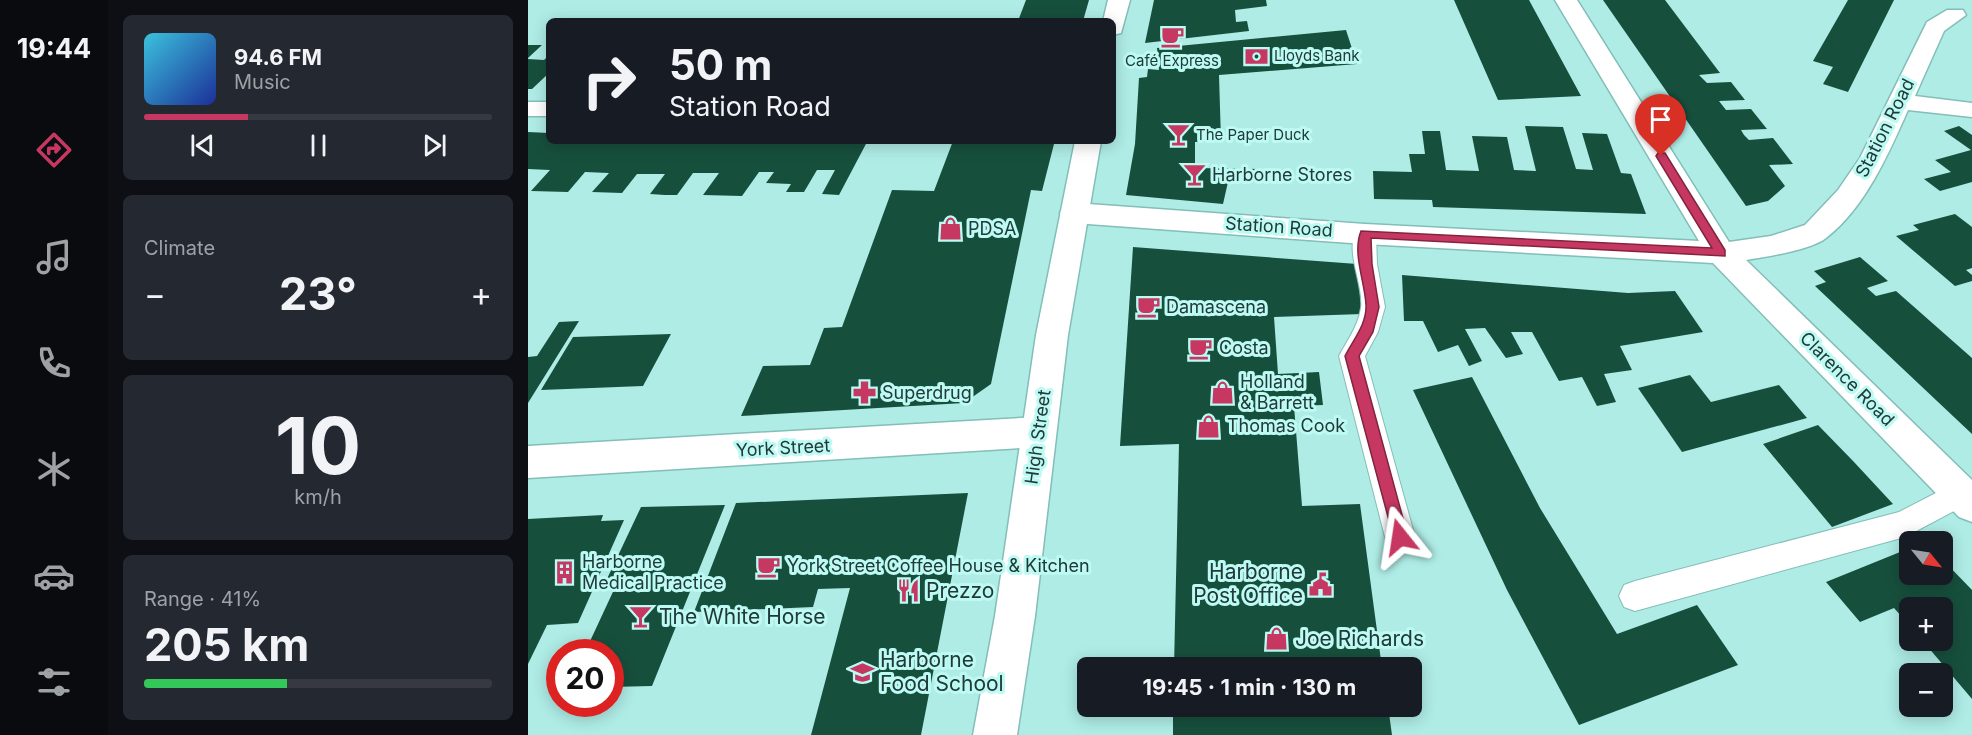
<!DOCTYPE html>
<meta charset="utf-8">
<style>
:root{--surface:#171b24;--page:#242831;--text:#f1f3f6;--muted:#9ea1a6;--line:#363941;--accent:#c63862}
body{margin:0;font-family:Inter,sans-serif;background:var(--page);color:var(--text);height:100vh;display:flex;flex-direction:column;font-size:22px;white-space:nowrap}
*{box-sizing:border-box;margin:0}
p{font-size:20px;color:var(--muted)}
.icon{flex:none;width:33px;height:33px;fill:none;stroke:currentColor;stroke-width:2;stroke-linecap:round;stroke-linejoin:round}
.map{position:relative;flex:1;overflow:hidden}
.panel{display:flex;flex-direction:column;gap:15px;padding:15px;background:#0d0f14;width:420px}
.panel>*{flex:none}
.banner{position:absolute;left:18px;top:18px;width:570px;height:126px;border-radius:9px;box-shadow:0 3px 15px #0003;background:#171b24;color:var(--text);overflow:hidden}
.needle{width:39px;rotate:120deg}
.tools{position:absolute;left:1371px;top:531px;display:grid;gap:12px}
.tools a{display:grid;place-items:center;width:54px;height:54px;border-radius:9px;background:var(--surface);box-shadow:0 3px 15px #0003;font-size:30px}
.speed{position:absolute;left:18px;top:639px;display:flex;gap:12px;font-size:30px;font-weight:700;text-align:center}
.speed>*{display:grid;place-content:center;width:78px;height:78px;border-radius:50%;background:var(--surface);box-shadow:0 3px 15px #0003;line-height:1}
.speed .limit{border:9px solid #d22;background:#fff;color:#111}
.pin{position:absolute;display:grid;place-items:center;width:51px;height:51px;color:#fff;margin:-62px -26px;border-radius:50% 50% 50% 0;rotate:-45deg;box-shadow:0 0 6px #0007}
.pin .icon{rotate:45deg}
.me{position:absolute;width:66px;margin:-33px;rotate:345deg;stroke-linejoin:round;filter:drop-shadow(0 0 4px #0008)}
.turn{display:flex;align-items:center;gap:21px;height:126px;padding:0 24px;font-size:27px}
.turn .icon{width:78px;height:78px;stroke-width:2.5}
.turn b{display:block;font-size:42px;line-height:51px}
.big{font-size:45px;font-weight:700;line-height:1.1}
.panel .tile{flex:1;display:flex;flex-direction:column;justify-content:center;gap:9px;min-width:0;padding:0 21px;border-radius:9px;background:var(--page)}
.panel .dial{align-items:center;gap:0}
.dial b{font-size:78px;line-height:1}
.song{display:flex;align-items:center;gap:18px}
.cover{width:72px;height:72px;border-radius:9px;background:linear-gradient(135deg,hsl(190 70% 55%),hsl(230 70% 35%))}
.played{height:6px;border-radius:3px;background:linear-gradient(90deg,var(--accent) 30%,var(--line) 30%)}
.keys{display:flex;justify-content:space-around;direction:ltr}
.heat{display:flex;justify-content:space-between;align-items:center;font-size:33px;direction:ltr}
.charge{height:9px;border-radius:4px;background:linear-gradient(90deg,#34c759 41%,var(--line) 0)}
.trip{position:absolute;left:549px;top:657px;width:345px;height:60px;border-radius:9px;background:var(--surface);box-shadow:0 3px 15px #0003;font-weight:700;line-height:60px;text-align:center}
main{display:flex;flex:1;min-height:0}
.dock{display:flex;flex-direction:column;width:108px;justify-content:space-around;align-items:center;background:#090b0e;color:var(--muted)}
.dock .icon{width:42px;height:42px}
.dock .active{color:var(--accent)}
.dock b{font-size:27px;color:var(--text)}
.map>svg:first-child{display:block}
.building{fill:#174f3d}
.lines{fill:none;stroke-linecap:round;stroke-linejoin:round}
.lane-casing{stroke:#83beb8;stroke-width:2}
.street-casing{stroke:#83beb8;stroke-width:3}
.secondary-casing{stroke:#83beb8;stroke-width:3}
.lane{fill:#fff;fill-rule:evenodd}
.street{fill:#fff;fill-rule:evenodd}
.secondary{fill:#fff;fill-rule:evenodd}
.route{fill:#c63862;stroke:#812440;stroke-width:1.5}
.labels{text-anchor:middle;stroke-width:6;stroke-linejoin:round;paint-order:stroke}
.far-poi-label{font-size:15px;fill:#213a37;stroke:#bcfaf3;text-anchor:start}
.street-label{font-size:18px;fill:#213a37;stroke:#bcfaf3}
.poi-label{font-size:18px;fill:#213a37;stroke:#bcfaf3;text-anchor:start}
.near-poi-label{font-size:21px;fill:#213a37;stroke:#bcfaf3;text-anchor:start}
</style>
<main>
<nav class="dock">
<b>19:44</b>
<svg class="icon active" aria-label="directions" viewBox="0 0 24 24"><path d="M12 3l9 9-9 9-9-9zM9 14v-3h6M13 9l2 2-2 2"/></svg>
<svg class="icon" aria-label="music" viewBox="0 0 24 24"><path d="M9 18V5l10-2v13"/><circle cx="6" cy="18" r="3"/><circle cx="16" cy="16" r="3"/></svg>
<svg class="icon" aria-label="phone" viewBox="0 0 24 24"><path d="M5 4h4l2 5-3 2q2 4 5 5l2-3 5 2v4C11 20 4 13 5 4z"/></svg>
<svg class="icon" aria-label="climate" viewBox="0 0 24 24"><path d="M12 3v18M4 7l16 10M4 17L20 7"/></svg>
<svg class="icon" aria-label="car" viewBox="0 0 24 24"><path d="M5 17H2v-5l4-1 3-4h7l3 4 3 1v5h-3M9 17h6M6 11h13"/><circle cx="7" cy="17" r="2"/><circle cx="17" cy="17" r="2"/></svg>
<svg class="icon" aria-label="filters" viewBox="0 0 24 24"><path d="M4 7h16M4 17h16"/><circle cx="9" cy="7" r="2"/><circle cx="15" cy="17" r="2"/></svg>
</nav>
<section class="panel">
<div class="tile">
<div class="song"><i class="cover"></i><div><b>94.6 FM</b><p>Music</p></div></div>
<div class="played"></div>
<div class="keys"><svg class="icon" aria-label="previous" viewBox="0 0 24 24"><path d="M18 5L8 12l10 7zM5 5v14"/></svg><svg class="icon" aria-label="pause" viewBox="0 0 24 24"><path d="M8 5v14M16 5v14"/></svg><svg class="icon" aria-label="next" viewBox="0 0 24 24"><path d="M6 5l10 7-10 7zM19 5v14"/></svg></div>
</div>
<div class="tile"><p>Climate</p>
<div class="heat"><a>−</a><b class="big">23°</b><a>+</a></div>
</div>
<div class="tile dial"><b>10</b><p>km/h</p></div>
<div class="tile"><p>Range · 41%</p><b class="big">205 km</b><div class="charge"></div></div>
</section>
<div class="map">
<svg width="1444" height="735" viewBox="0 0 1444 735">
<rect width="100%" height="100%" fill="#afece6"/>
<path class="building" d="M498 0H561L555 21H490Z
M626 0H738L739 6 707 10 708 22 719 21 721 31 617 43Z
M926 0H1001L1053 96 970 100Z
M1075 0H1137L1192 73 1171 75 1179 83 1203 82 1217 100 1191 101 1198 110 1223 109 1239 129 1213 130 1216 135 1221 140 1245 138 1265 164 1241 165 1257 186 1240 201 1218 206Z
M1320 0H1366L1320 92 1295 84 1305 67 1285 61Z
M818 30 829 64 691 75 693 141 667 142V168L731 169V182H700L695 204 598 195 607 144 611 78 619 77 620 69 631 70 629 48Z
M0 45H14L0 58Z
M21 55V73L4 89H0V59L16 60Z
M997 126 1035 127 1048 169 1065 170 1054 133 1079 134 1093 173 1103 174 1118 214 905 207 904 200 846 199 845 171 884 172 881 154H897L894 131H912L918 170 951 171 944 136 979 137 986 170 1008 171Z
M1431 126 1444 135V182L1412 191 1396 179 1423 172 1407 160 1443 150 1416 131Z
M0 132 21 133V141L339 142 311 195 294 194 307 170H289L276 192H258L263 184 238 183 246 172H231L214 196 175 195 191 173H165L149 195H137L122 194 137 174H109L94 193 64 192 81 173 57 172 40 192 3 191 22 170 0 169Z
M425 141H509L508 144H526L514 191 503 190 463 384 436 403 213 416 235 366 282 365 296 328 314 327 364 190 406 191Z
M1427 214 1444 227V268L1438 270 1444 275V281L1427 286 1368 236 1391 230 1385 225Z
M605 247 829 264 834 314 746 317 750 374 791 372 795 405 766 406 774 506 832 504 854 668H646L651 444 592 446Z
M1332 257 1360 281 1339 288 1348 296 1368 291 1444 358V434L1287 286 1298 282 1286 271Z
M874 275 1100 293 1147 291 1175 332 1092 346 1104 370 1076 374 1088 402 1069 406 1054 377 1031 381 1004 332H983L995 354 978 358 957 328 937 329 954 361 941 366 930 345 910 352 895 321H876Z
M51 321 0 403V357L9 356 31 322Z
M143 334 115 386 13 390 45 337Z
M1162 375 1183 402 1251 385 1279 418 1154 452 1110 388Z
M944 377 1012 508 1089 634 1169 605 1210 665 1051 725 979 590 885 390Z
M1290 425 1326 462 1365 504 1304 527 1235 444Z
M440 493 393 735H283L322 588 290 589 285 607 166 612 208 503Z
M197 505 124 686 82 687V652H57L90 581H78L113 507Z
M75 515 73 521 96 520 50 623 19 625 0 664V519Z
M1382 548V574H1414V559L1444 590V699L1394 640H1414V608H1382V626L1366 608 1332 622 1298 582Z
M645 706H860L864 735H645Z"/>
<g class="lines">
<defs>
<path id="lane" d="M837 226 845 229 848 234 849 264 857 307 850 332 837 356 887 537 882 547 872 551 862 547 857 537 811 356C819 341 830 326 833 308 836 284 816 251 829 229Z
M1433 480 1444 486 1443 502 1377 537 1107 611 1096 607 1091 596 1096 585 1107 581 1371 512Z"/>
<path id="street" d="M1027 0H1049L1201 242 1243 236 1277 225 1310 190 1332 158 1399 22 1419 10H1435L1438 15 1416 31 1387 96 1444 103V117L1380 110C1361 153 1337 208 1298 238 1283 250 1238 257 1218 260L1444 480V522L1431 517 1185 263 837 244 546 223 536 220 532 213 536 206 546 203 837 224 1171 241Z
M0 102H21V116H0Z
M510 417 522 421 528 432 522 443 510 447 0 478V446Z"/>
<path id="secondary" d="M580 0H602L593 33 585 35V21H575Z
M547 141H573L540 335 507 616 489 735H445L467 616 508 335Z"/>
</defs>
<use href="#lane" class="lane-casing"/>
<use href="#street" class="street-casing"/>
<use href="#secondary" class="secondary-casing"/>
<use href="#lane" class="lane"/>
<use href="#street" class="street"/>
<use href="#secondary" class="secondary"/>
</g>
<path class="route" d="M1130 153H1137L1197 250V256L843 238 844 264 851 307 845 332 831 356 880 537 878 543 872 545 867 543 817 356C825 340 839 324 838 305 837 282 824 253 833 231L1184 248 1128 156Z"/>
<defs>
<symbol id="cafe-bare" viewBox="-9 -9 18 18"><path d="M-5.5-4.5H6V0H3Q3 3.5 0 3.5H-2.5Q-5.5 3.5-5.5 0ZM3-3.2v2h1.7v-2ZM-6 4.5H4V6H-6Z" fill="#c63862" stroke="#bcfaf3" stroke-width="2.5" paint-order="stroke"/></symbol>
<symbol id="bank-bare" viewBox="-9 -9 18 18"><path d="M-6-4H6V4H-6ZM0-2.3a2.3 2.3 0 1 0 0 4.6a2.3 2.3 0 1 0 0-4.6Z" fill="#c63862" stroke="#bcfaf3" stroke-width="2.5" paint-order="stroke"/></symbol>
<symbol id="bar-bare" viewBox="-9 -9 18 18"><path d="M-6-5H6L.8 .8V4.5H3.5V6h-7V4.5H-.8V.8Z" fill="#c63862" stroke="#bcfaf3" stroke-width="2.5" paint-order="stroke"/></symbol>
<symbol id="shop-bare" viewBox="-9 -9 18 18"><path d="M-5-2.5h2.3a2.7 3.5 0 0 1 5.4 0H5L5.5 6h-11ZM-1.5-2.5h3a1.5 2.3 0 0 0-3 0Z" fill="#c63862" stroke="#bcfaf3" stroke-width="2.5" paint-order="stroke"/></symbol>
<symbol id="pharmacy-bare" viewBox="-9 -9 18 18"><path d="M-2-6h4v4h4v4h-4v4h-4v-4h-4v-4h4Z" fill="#c63862" stroke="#bcfaf3" stroke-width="2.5" paint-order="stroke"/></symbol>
<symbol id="building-bare" viewBox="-9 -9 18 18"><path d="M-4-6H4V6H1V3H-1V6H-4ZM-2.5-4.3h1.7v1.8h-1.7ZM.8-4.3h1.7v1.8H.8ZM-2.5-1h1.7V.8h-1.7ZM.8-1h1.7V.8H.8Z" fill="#c63862" stroke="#bcfaf3" stroke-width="2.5" paint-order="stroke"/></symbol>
<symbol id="civic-bare" viewBox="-9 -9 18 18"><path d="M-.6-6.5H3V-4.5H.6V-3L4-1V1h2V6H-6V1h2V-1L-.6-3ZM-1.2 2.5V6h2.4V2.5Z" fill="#c63862" stroke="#bcfaf3" stroke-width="2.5" paint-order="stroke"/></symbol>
<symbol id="restaurant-bare" viewBox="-9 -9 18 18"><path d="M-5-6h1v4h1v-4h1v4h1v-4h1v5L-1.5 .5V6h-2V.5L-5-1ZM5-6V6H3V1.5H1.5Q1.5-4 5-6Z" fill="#c63862" stroke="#bcfaf3" stroke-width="2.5" paint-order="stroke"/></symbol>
<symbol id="school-bare" viewBox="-9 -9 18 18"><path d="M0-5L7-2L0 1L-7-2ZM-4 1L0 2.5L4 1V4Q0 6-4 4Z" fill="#c63862" stroke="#bcfaf3" stroke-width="2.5" paint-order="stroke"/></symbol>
</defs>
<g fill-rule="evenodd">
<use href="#cafe-bare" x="628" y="20" width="33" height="33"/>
<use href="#bank-bare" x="712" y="40" width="33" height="33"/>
<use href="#bar-bare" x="634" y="118" width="33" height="33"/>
<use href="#bar-bare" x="650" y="158" width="33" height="33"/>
<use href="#shop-bare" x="406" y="212" width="33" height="33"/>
<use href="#cafe-bare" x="604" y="290" width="33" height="33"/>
<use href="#cafe-bare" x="656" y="332" width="33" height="33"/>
<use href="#shop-bare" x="678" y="376" width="33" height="33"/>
<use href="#pharmacy-bare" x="320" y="376" width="33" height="33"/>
<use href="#shop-bare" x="664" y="410" width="33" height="33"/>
<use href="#cafe-bare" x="224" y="550" width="33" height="33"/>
<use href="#building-bare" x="20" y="556" width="33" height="33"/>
<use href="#civic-bare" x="776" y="568" width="33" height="33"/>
<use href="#restaurant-bare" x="364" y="574" width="33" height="33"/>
<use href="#bar-bare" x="96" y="600" width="33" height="33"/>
<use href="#shop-bare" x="732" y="622" width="33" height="33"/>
<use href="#school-bare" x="318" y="656" width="33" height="33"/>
</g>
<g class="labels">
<g class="far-poi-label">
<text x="746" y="61">Lloyds Bank</text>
<text x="644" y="66" text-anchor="middle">Café Express</text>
<text x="668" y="140">The Paper Duck</text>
</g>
<g class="street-label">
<text transform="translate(1357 128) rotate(-63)" y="6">Station Road</text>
<text transform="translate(751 227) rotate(4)" y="6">Station Road</text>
<text transform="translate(1319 379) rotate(45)" y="6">Clarence Road</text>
<text transform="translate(510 437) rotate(-82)" y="6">High Street</text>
<text transform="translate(255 448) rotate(-3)" y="6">York Street</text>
</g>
<g class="poi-label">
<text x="684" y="181">Harborne Stores</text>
<text x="440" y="235">PDSA</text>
<text x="638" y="313">Damascena</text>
<text x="691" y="354">Costa</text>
<text x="712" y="388">Holland<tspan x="712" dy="21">&amp; Barrett</tspan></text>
<text x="354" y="399">Superdrug</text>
<text x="699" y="432">Thomas Cook</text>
<text x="54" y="568">Harborne<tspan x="54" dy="21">Medical Practice</tspan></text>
<text x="259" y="572">York Street Coffee House &amp; Kitchen</text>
</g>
<g class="near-poi-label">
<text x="775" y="579" text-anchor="end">Harborne<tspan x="775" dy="24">Post Office</tspan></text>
<text x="398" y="598">Prezzo</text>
<text x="131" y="624">The White Horse</text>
<text x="767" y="646">Joe Richards</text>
<text x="352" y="667">Harborne<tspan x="352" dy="24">Food School</tspan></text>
</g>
</g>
</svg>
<div class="tools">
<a><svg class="needle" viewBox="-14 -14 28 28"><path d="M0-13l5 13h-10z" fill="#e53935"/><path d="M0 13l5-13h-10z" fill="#9ea1a6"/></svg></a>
<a>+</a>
<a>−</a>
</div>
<div class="speed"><div class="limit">20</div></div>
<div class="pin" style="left:1133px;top:156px;background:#d93025"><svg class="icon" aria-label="arrive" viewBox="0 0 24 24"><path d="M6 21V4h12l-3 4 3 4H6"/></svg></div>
<svg class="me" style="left:872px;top:537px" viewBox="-20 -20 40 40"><path d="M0-17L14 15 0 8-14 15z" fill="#c63862" stroke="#fff" stroke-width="4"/></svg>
<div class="trip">19:45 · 1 min · 130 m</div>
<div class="banner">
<div class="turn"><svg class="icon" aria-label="right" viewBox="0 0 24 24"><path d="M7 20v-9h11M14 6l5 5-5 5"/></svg><div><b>50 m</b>Station Road</div></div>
</div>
</div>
</main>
